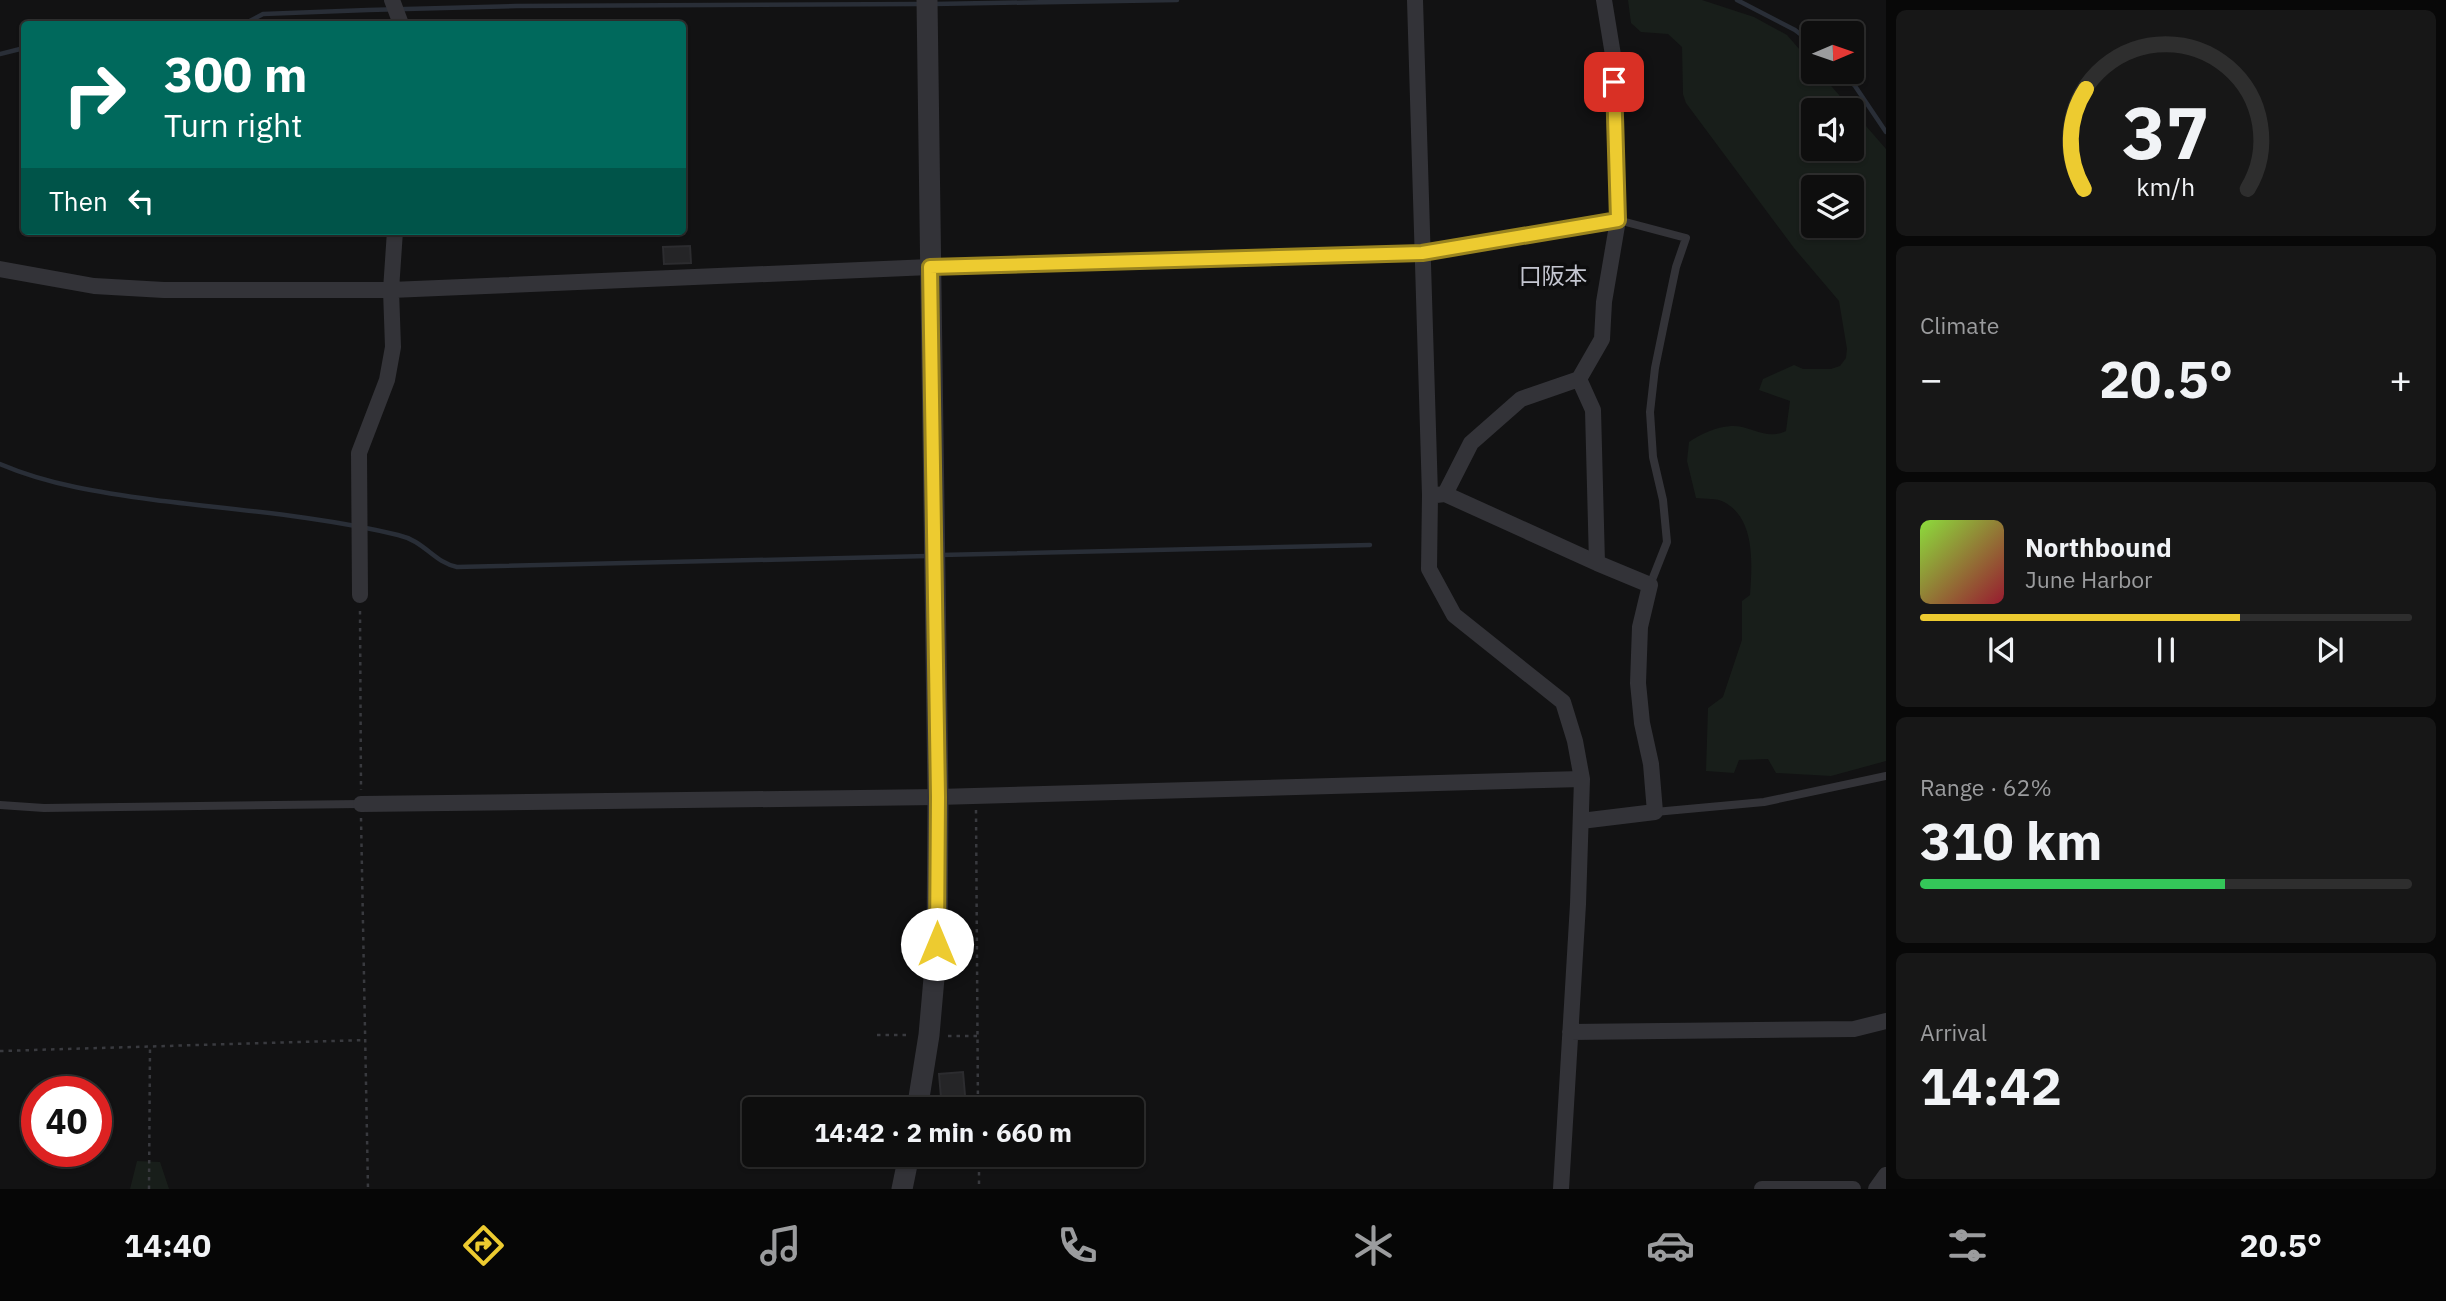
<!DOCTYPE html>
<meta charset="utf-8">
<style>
:root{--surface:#0e0e0e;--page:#171717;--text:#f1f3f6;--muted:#9b9c9e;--line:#2e2e2e;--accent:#edcb30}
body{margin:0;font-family:"IBM Plex Sans","Noto Sans JP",sans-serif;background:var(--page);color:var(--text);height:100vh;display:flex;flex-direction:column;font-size:26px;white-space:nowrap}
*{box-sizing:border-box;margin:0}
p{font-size:23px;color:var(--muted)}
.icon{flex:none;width:38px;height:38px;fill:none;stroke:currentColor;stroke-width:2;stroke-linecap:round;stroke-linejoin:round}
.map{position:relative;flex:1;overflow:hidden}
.sheet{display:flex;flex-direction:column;gap:10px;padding:10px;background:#080808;width:560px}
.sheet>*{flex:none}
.hud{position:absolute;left:21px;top:21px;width:665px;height:214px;border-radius:7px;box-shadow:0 2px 5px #0004,0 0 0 2px var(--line);background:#00695c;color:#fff;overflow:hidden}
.needle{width:46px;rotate:88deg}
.controls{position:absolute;left:1801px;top:21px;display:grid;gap:14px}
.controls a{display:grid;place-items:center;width:63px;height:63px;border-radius:7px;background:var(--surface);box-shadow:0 2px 5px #0004,0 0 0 2px var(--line);font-size:35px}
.speed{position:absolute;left:21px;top:1076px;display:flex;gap:14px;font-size:35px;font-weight:700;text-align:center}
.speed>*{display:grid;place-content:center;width:91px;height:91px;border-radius:50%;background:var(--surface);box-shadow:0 2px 5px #0004,0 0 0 2px var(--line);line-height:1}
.speed .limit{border:10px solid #d22;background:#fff;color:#111}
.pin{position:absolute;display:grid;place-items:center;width:60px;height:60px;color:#fff;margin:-30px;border-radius:14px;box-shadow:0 4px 10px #0006}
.me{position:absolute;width:77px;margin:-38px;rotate:0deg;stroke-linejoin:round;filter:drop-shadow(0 0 5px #0008)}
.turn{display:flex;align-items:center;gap:24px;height:147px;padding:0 28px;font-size:32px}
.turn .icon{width:91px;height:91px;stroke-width:2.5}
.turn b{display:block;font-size:49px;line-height:60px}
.then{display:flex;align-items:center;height:66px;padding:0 28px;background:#0003;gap:14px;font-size:26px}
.big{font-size:52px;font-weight:700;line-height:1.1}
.sheet .tile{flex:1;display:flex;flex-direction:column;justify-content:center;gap:10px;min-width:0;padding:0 24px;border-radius:10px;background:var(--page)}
.sheet .dial{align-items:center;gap:0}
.dial svg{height:182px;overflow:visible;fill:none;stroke:var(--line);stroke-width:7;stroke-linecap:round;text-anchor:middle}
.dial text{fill:var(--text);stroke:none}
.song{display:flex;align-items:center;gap:21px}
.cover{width:84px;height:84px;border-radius:10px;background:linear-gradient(135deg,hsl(90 70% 55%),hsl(350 70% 35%))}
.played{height:7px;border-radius:4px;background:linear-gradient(90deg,var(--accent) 65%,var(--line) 65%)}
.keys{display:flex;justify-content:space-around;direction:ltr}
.heat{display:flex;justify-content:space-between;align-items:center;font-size:38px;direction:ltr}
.charge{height:10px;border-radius:5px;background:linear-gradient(90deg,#34c759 62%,var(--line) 0)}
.trip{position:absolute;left:742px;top:1097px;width:402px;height:70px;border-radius:7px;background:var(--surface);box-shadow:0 2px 5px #0004,0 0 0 2px var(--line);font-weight:700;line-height:70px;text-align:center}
.menu{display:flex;height:112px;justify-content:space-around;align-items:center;background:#060606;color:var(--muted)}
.menu .icon{width:49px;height:49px}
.menu .selected{color:var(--accent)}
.menu b{font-size:32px;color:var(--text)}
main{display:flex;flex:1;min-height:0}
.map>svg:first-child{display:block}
.green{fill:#181e1a;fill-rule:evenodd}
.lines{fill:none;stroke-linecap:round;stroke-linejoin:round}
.stream{stroke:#292e37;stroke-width:4.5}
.building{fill:#252527;stroke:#2c2c2f;stroke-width:2}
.path{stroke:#393a3f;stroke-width:2.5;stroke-dasharray:3.5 5;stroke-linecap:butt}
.service{stroke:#333338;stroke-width:8}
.minor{stroke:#333338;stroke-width:16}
.tertiary{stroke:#333338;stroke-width:21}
.route-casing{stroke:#9a841f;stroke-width:18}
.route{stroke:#edcb30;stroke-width:12}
.labels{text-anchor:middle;stroke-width:7;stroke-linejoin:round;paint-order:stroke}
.quarter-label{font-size:23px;fill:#c4c6d0;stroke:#0d0d0e}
</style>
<main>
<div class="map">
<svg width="1886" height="1189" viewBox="0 0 1886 1189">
<rect width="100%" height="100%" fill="#121213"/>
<path class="green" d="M1628 0H1702L1754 17 1787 35 1813 65V72H1819L1886 149V761L1831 776 1776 773 1768 759 1739 760 1734 773 1706 771 1708 708 1723 697 1742 640V601L1750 595C1752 565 1756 519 1724 502 1717 498 1705 499 1696 498L1687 461 1689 442C1701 434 1715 427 1731 426 1751 425 1766 441 1786 431L1790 401 1759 390 1763 379 1794 365 1803 369H1831L1840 366 1846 358 1847 349 1839 301 1794 248 1686 103 1683 94 1682 47 1668 34 1641 32 1631 23ZM1813 110H1852V149H1813ZM1813 187H1852V226H1813Z
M137 1161 160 1162 169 1189H130Z"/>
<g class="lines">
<path class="stream" d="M1737 0 1795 30 1813 44
M933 4 1177 0
M244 24 263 14 368 10 516 6 921 4
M0 54 24 48
M1842 72 1855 86 1886 132
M0 464C49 485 103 493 155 500 236 510 319 516 398 535 425 541 433 562 457 567L928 556
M940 555 1370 545"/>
</g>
<path class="building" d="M690 246 691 263 664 264 663 247Z
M963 1072 966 1107 942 1109 939 1074Z"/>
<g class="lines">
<path class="path" d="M360 611 361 790
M976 810 978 1110
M361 818 368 1189
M877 1035H910
M948 1036H977
M0 1051 365 1040
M979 1155V1189
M149 1189 150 1047"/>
<path class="service" d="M1618 220 1686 238 1676 267 1664 324 1655 368 1650 412 1653 457 1663 500 1667 542 1650 585
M0 805 44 808 361 804
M1655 812 1764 802 1886 776"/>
<path class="minor" d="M392 0 401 24
M1415 0 1430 495 1429 569 1454 615 1563 702 1575 741 1582 779 1578 904 1561 1189
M0 269 94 286 164 290H391L930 267 1422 253 1618 220
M1579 379 1593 410 1597 563
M1445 494 1471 443 1521 399 1579 379 1602 339 1604 302 1618 220 1613 55 1604 0
M1436 495 1445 494 1597 563 1650 585 1640 627 1638 683 1642 723 1651 764 1655 812 1581 821
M360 595 359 453 387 380 393 347 391 290 395 231
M361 804 938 797 1582 779
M1570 1032 1854 1029 1886 1021
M1762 1189H1853
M1876 1189 1886 1175"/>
<path class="tertiary" d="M917 1110 929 1035 937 944 938 797 927 0
M902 1189 909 1155"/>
</g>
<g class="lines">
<defs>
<path id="route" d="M937 944 938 797 930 267 1422 253 1618 220 1614 82"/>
</defs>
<use href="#route" class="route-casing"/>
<use href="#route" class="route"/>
</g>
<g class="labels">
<g class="quarter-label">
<text x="1553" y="284">口阪本</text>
</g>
</g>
</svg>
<div class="controls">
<a><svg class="needle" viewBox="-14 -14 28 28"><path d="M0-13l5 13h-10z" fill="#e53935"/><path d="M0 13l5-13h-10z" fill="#9b9c9e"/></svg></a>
<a><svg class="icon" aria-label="sound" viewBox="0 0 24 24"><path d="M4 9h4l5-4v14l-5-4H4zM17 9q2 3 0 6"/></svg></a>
<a><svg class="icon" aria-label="layers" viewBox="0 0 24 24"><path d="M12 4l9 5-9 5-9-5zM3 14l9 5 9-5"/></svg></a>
</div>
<div class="speed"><div class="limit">40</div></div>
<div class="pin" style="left:1614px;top:82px;background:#d93025"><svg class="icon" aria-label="arrive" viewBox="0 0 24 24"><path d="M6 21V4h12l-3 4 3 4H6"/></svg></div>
<svg class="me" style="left:937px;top:944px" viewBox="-20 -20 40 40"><circle r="19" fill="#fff"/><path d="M0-13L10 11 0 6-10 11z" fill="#edcb30"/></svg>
<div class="trip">14:42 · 2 min · 660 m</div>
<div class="hud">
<div class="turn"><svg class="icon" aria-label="right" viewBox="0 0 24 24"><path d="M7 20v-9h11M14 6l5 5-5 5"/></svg><div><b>300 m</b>Turn right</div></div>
<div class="then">Then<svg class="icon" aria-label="left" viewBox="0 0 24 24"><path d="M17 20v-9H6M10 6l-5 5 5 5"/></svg></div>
</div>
</div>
<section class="sheet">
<div class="tile dial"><svg viewBox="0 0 100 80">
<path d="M14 69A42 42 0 1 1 86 69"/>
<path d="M14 69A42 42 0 0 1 15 25" stroke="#edcb30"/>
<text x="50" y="56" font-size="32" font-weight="700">37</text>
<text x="50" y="72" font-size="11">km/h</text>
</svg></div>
<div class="tile"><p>Climate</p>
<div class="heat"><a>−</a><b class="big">20.5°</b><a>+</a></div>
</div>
<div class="tile">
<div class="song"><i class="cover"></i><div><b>Northbound</b><p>June Harbor</p></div></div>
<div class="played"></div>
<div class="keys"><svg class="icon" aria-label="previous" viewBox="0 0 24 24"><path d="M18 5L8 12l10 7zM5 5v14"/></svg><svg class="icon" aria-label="pause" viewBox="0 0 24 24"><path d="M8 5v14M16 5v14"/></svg><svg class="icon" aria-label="next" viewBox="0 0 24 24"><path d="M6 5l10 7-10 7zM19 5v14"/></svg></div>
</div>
<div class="tile"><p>Range · 62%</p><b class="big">310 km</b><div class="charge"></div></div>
<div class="tile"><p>Arrival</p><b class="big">14:42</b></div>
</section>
</main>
<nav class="menu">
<b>14:40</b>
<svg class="icon selected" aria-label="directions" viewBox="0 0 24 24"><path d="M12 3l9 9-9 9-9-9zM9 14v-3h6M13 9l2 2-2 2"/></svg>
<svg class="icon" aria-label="music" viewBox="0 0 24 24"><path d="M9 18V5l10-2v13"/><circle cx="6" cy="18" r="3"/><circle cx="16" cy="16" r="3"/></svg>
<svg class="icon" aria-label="phone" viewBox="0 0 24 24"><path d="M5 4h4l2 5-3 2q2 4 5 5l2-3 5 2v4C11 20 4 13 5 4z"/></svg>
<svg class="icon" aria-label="climate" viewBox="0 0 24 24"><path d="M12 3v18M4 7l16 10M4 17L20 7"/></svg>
<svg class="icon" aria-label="car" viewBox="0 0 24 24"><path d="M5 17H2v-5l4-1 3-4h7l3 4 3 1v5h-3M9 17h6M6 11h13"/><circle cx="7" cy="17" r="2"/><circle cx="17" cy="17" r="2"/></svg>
<svg class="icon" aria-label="filters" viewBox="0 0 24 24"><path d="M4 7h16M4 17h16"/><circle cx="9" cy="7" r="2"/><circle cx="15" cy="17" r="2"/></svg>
<b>20.5°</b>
</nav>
